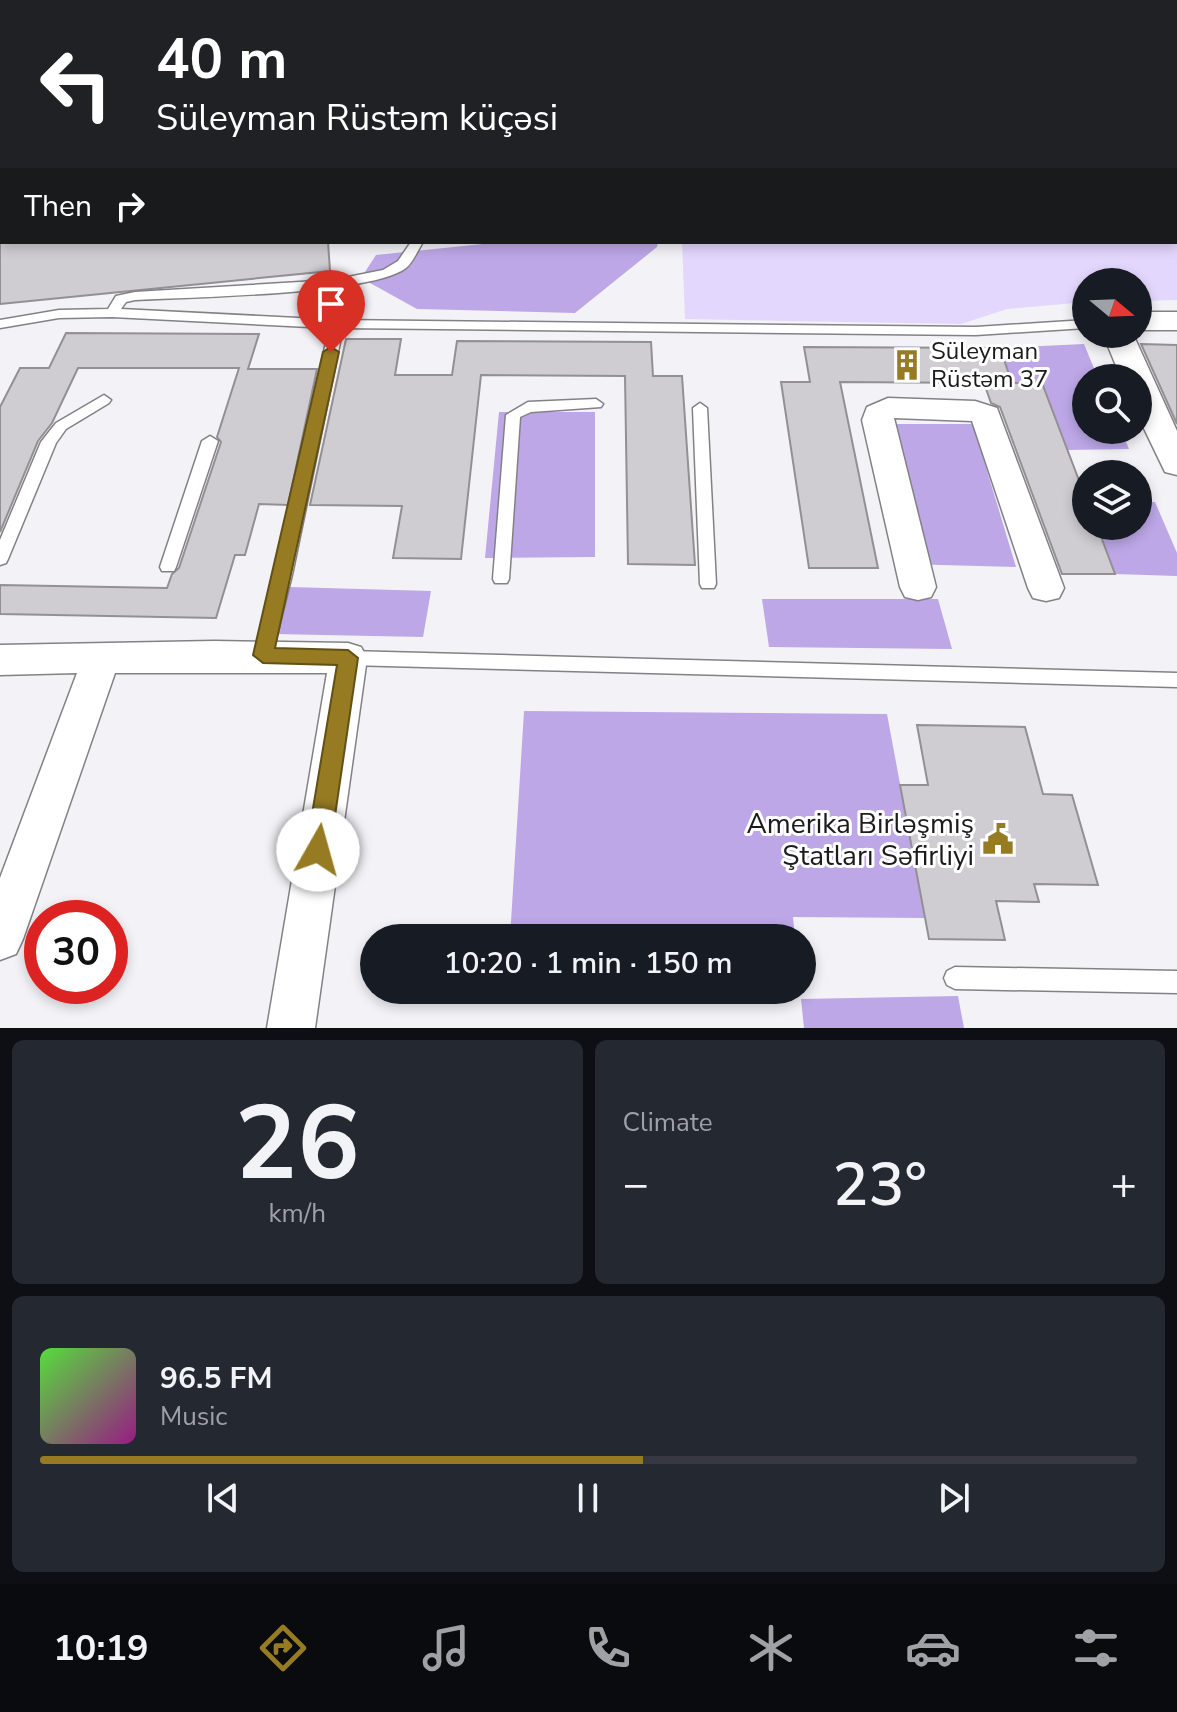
<!DOCTYPE html>
<meta charset="utf-8">
<style>
:root{--surface:#171b24;--page:#242831;--text:#f1f3f6;--muted:#9ea1a6;--line:#363941;--accent:#977b23}
body{margin:0;font-family:"Nunito Sans",sans-serif;background:var(--page);color:var(--text);height:100vh;display:flex;flex-direction:column;font-size:30px;white-space:nowrap}
*{box-sizing:border-box;margin:0}
p{font-size:26px;color:var(--muted)}
.icon{flex:none;width:44px;height:44px;fill:none;stroke:currentColor;stroke-width:2;stroke-linecap:round;stroke-linejoin:round}
.map{position:relative;height:1028px;overflow:hidden}
.details{display:flex;flex-direction:column;gap:12px;padding:12px;background:#0d0f14;flex:1}
.details>*{flex:none}
.banner{position:absolute;left:0px;top:0px;width:1178px;height:244px;box-shadow:0 4px 12px #0003;background:#202124;color:#fff;overflow:hidden}
.needle{width:52px;rotate:109deg}
.tools{position:absolute;left:1072px;top:268px;display:grid;gap:16px}
.tools a{display:grid;place-items:center;width:80px;height:80px;border-radius:50%;background:var(--surface);box-shadow:0 4px 12px #0003;font-size:40px}
.speed{position:absolute;left:24px;top:900px;display:flex;gap:16px;font-size:40px;font-weight:700;text-align:center}
.speed>*{display:grid;place-content:center;width:104px;height:104px;border-radius:50%;background:var(--surface);box-shadow:0 4px 12px #0003;line-height:1}
.speed .limit{border:12px solid #d22;background:#fff;color:#111}
.pin{position:absolute;display:grid;place-items:center;width:68px;height:68px;color:#fff;margin:-82px -34px;border-radius:50% 50% 50% 0;rotate:-45deg;box-shadow:0 0 8px #0007}
.pin .icon{rotate:45deg}
.me{position:absolute;width:88px;margin:-44px;rotate:7deg;stroke-linejoin:round;filter:drop-shadow(0 0 6px #0008)}
.turn{display:flex;align-items:center;gap:28px;height:168px;padding:0 24px;font-size:36px}
.turn .icon{width:104px;height:104px;stroke-width:2.5}
.turn b{display:block;font-size:56px;line-height:68px}
.then{display:flex;align-items:center;height:76px;padding:0 24px;background:#0003;gap:16px;font-size:30px}
.big{font-size:60px;font-weight:600;line-height:1.1}
.details .tile{flex:1;display:flex;flex-direction:column;justify-content:center;gap:12px;min-width:0;padding:0 28px;border-radius:12px;background:var(--page)}
.details .dial{align-items:center;gap:0}
.dial b{font-size:104px;line-height:1}
.song{display:flex;align-items:center;gap:24px}
.cover{width:96px;height:96px;border-radius:12px;background:linear-gradient(135deg,hsl(110 70% 55%),hsl(310 70% 35%))}
.played{height:8px;border-radius:4px;background:linear-gradient(90deg,var(--accent) 55%,var(--line) 55%)}
.keys{display:flex;justify-content:space-around;direction:ltr}
.heat{display:flex;justify-content:space-between;align-items:center;font-size:44px;direction:ltr}
.details .tiles{flex:1;display:grid;gap:12px;grid-template-columns:1fr 1fr}
.tile:last-child{grid-column:span 2}
.trip{position:absolute;left:360px;top:924px;width:456px;height:80px;border-radius:40px;background:var(--surface);box-shadow:0 4px 12px #0003;font-weight:600;line-height:80px;text-align:center}
.tab-bar{display:flex;height:128px;justify-content:space-around;align-items:center;background:#090b0e;color:var(--muted)}
.tab-bar .icon{width:56px;height:56px}
.tab-bar .on{color:var(--accent)}
.tab-bar b{font-size:36px;color:var(--text)}
.map>svg:first-child{display:block}
.green{fill:#e3d7fd}
.forest{fill:#bda7e7}
.building{fill:#cfcdd2;stroke:#929095;stroke-width:2}
.lines{fill:none;stroke-linecap:round;stroke-linejoin:round}
.service-casing{stroke:#838186;stroke-width:3}
.minor-casing{stroke:#838186;stroke-width:3}
.primary-casing{stroke:#8e7dad;stroke-width:3}
.service{fill:#fff;fill-rule:evenodd}
.minor{fill:#fff;fill-rule:evenodd}
.primary{fill:#e0d1fd;fill-rule:evenodd}
.route{fill:#977b23;stroke:#625017;stroke-width:2}
.labels{text-anchor:middle;stroke-width:6;stroke-linejoin:round;paint-order:stroke}
.poi-label{font-size:24px;fill:#1b1a1c;stroke:#fff;text-anchor:start}
.near-poi-label{font-size:28px;fill:#1b1a1c;stroke:#fff;text-anchor:end}
</style>
<div class="map">
<svg width="1177" height="1028" viewBox="0 0 1177 1028">
<rect width="100%" height="100%" fill="#f3f2f7"/>
<path class="green" d="M1177 193V300L1138 301V282H1086V302L1007 309 961 324 685 319 682 242H1176Z"/>
<path class="forest" d="M502 242H658L657 247 575 313 417 309 361 278 376 255Z
M1084 344 1098 378H1086V430H1121L1129 449 1068 450 1012 383 1000 348Z
M499 412H595V557L485 558Z
M876 424H973L1016 567 903 564Z
M1138 501 1155 502 1177 553V576L1115 574 1097 526H1138Z
M289 587 431 591 423 637 274 634Z
M762 599H938L952 649 769 647Z
M524 711 887 714 925 918 793 917 795 938H510Z
M958 996 964 1028H804L801 999Z"/>
<path class="building" d="M0 242H328L330 271 0 304Z
M66 333 259 334 248 369H317L288 505 259 504 245 555H235L216 618 0 614V585L167 588 172 574 179 568 221 442 217 437 239 368H78L52 423 38 441 0 532V407L20 368H49Z
M346 339H401L395 375H452L457 341 651 342 653 376H682L695 565 628 564 625 376 481 375 461 559 393 558 402 506 310 505Z
M1141 344 1177 345V424Z
M804 347 1000 348 1012 383H1042L1086 499V526H1097L1115 574H1062L1000 407 991 403 984 383 840 382 878 568H809L781 382H810Z
M917 725 1025 727 1043 794 1072 795 1098 885 1034 884 1039 902 996 901 1005 940 929 939 900 785H928Z"/>
<g class="lines">
<defs>
<path id="service" d="M152 0H162L151 2Z
M723 0H733L734 2H724Z
M952 0H962L963 2H953Z
M1129 0H1139L1140 2H1130Z
M1176 62H1177V70H1176Z
M1176 155H1177V161H1176Z
M411 242H423C418 250 413 262 406 268 371 295 187 297 135 300L126 302 121 309 337 320 976 327 1086 320V328L976 335 343 328 292 575 272 655 269 660 263 662 257 660 254 655 276 575 329 328 112 317 59 318 0 328V320L59 310 108 309 116 296 135 292 333 280 383 270 398 261Z
M104 395 111 400 109 403 66 429 56 443 8 559 6 563 0 565V540L41 442 56 423Z
M596 399 603 404 601 407 531 412 520 417 509 579 507 583H495L493 579 506 415 528 402Z
M700 403 707 408 716 584 714 588H702L700 584 693 408Z
M210 436 218 441 176 567 174 571H162L160 567 202 441Z
M348 651 1177 673V687L348 665 342 663 339 658 342 653Z
M955 967 1177 971V993L955 989 947 985 944 978 947 971Z"/>
<path id="minor" d="M326 0H354L325 2Z
M519 0H539V2H519Z
M0 64H2V78H0Z
M1138 312H1177V330H1138Z
M1103 334H1133L1177 431V475L1165 472 1138 416V378H1121Z
M888 398 975 401 997 408 1064 588 1059 598 1046 601 1033 598 1028 588 972 421 894 418 936 587 931 597 918 600 905 597 900 587 862 420 867 407Z
M214 641 348 643 361 647 367 658 315 1028H267L327 673H115L23 939 16 954 0 960V878L77 673 0 675V645Z"/>
<path id="primary" d="M1176 169H1177V189H1176Z
M0 205H2V225H0Z"/>
</defs>
<use href="#service" class="service-casing"/>
<use href="#minor" class="minor-casing"/>
<use href="#primary" class="primary-casing"/>
<use href="#service" class="service"/>
<use href="#minor" class="minor"/>
<use href="#primary" class="primary"/>
</g>
<path class="route" d="M331 347 339 352 275 648 348 650 358 658 330 850 326 857 318 860 310 857 306 850 337 665 263 663 253 655 323 352Z"/>
<defs>
<symbol id="building-bare" viewBox="-9 -9 18 18"><path d="M-4-6H4V6H1V3H-1V6H-4ZM-2.5-4.3h1.7v1.8h-1.7ZM.8-4.3h1.7v1.8H.8ZM-2.5-1h1.7V.8h-1.7ZM.8-1h1.7V.8H.8Z" fill="#977b23" stroke="#fff" stroke-width="2.5" paint-order="stroke"/></symbol>
<symbol id="civic-bare" viewBox="-9 -9 18 18"><path d="M-.6-6.5H3V-4.5H.6V-3L4-1V1h2V6H-6V1h2V-1L-.6-3ZM-1.2 2.5V6h2.4V2.5Z" fill="#977b23" stroke="#fff" stroke-width="2.5" paint-order="stroke"/></symbol>
</defs>
<g fill-rule="evenodd">
<use href="#building-bare" x="885" y="343" width="44" height="44"/>
<use href="#civic-bare" x="976" y="817" width="44" height="44"/>
</g>
<g class="labels">
<g class="poi-label">
<text x="931" y="359">Süleyman<tspan x="931" dy="28">Rüstəm 37</tspan></text>
</g>
<g class="near-poi-label">
<text x="974" y="833">Amerika Birləşmiş<tspan x="974" dy="32">Ştatları Səfirliyi</tspan></text>
</g>
</g>
</svg>
<div class="tools">
<a><svg class="needle" viewBox="-14 -14 28 28"><path d="M0-13l5 13h-10z" fill="#e53935"/><path d="M0 13l5-13h-10z" fill="#9ea1a6"/></svg></a>
<a><svg class="icon" aria-label="search" viewBox="0 0 24 24"><circle cx="10" cy="10" r="6"/><path d="M15 15l6 6"/></svg></a>
<a><svg class="icon" aria-label="layers" viewBox="0 0 24 24"><path d="M12 4l9 5-9 5-9-5zM3 14l9 5 9-5"/></svg></a>
</div>
<div class="speed"><div class="limit">30</div></div>
<div class="pin" style="left:331px;top:352px;background:#d93025"><svg class="icon" aria-label="arrive" viewBox="0 0 24 24"><path d="M6 21V4h12l-3 4 3 4H6"/></svg></div>
<svg class="me" style="left:318px;top:850px" viewBox="-20 -20 40 40"><circle r="19" fill="#fff"/><path d="M0-13L10 11 0 6-10 11z" fill="#977b23"/></svg>
<div class="trip">10:20 · 1 min · 150 m</div>
<div class="banner">
<div class="turn"><svg class="icon" aria-label="left" viewBox="0 0 24 24"><path d="M17 20v-9H6M10 6l-5 5 5 5"/></svg><div><b>40 m</b>Süleyman Rüstəm küçəsi</div></div>
<div class="then">Then<svg class="icon" aria-label="right" viewBox="0 0 24 24"><path d="M7 20v-9h11M14 6l5 5-5 5"/></svg></div>
</div>
</div>
<section class="details">
<div class="tiles">
<div class="tile dial"><b>26</b><p>km/h</p></div>
<div class="tile"><p>Climate</p>
<div class="heat"><a>−</a><b class="big">23°</b><a>+</a></div>
</div>
<div class="tile">
<div class="song"><i class="cover"></i><div><b>96.5 FM</b><p>Music</p></div></div>
<div class="played"></div>
<div class="keys"><svg class="icon" aria-label="previous" viewBox="0 0 24 24"><path d="M18 5L8 12l10 7zM5 5v14"/></svg><svg class="icon" aria-label="pause" viewBox="0 0 24 24"><path d="M8 5v14M16 5v14"/></svg><svg class="icon" aria-label="next" viewBox="0 0 24 24"><path d="M6 5l10 7-10 7zM19 5v14"/></svg></div>
</div>
</div>
</section>
<nav class="tab-bar">
<b>10:19</b>
<svg class="icon on" aria-label="directions" viewBox="0 0 24 24"><path d="M12 3l9 9-9 9-9-9zM9 14v-3h6M13 9l2 2-2 2"/></svg>
<svg class="icon" aria-label="music" viewBox="0 0 24 24"><path d="M9 18V5l10-2v13"/><circle cx="6" cy="18" r="3"/><circle cx="16" cy="16" r="3"/></svg>
<svg class="icon" aria-label="phone" viewBox="0 0 24 24"><path d="M5 4h4l2 5-3 2q2 4 5 5l2-3 5 2v4C11 20 4 13 5 4z"/></svg>
<svg class="icon" aria-label="climate" viewBox="0 0 24 24"><path d="M12 3v18M4 7l16 10M4 17L20 7"/></svg>
<svg class="icon" aria-label="car" viewBox="0 0 24 24"><path d="M5 17H2v-5l4-1 3-4h7l3 4 3 1v5h-3M9 17h6M6 11h13"/><circle cx="7" cy="17" r="2"/><circle cx="17" cy="17" r="2"/></svg>
<svg class="icon" aria-label="filters" viewBox="0 0 24 24"><path d="M4 7h16M4 17h16"/><circle cx="9" cy="7" r="2"/><circle cx="15" cy="17" r="2"/></svg>
</nav>
